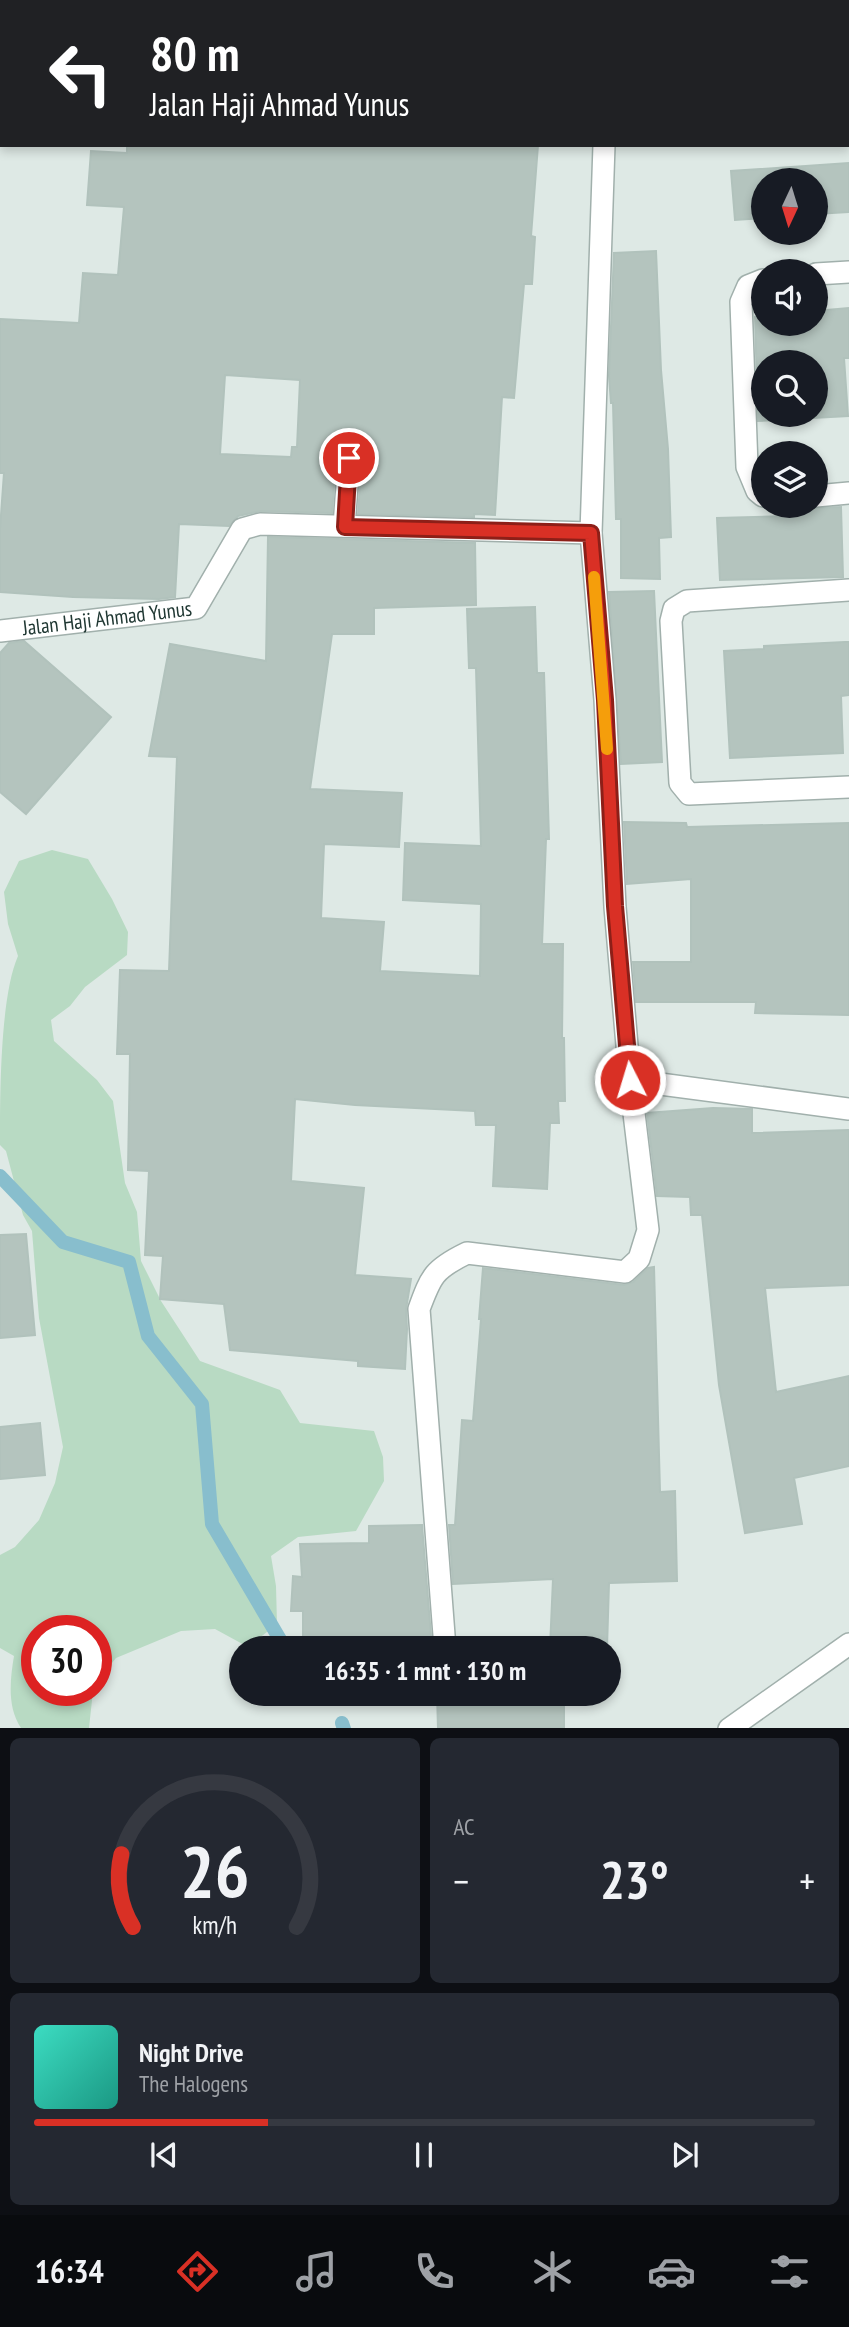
<!DOCTYPE html>
<html lang="id">
<meta charset="utf-8">
<style>
:root{--surface:#171b24;--page:#242831;--text:#f1f3f6;--muted:#9ea1a6;--line:#363941;--accent:#d93025}
body{margin:0;font-family:"PT Sans Narrow",sans-serif;background:var(--page);color:var(--text);height:100vh;display:flex;flex-direction:column;font-size:26px;white-space:nowrap}
*{box-sizing:border-box;margin:0}
p{font-size:23px;color:var(--muted)}
.icon{flex:none;width:38px;height:38px;fill:none;stroke:currentColor;stroke-width:2;stroke-linecap:round;stroke-linejoin:round}
.map{position:relative;height:1728px;overflow:hidden}
.panel{display:flex;flex-direction:column;gap:10px;padding:10px;background:#0d0f14;flex:1}
.panel>*{flex:none}
.banner{position:absolute;left:0px;top:0px;width:850px;height:147px;box-shadow:0 4px 10px #0003;background:#202124;color:#fff;overflow:hidden}
.needle{width:46px;rotate:184deg}
.tools{position:absolute;left:751px;top:168px;display:grid;gap:14px}
.tools a{display:grid;place-items:center;width:77px;height:77px;border-radius:50%;background:var(--surface);box-shadow:0 4px 10px #0003;font-size:35px}
.speed{position:absolute;left:21px;top:1615px;display:flex;gap:14px;font-size:35px;font-weight:700;text-align:center}
.speed>*{display:grid;place-content:center;width:91px;height:91px;border-radius:50%;background:var(--surface);box-shadow:0 4px 10px #0003;line-height:1}
.speed .limit{border:10px solid #d22;background:#fff;color:#111}
.pin{position:absolute;display:grid;place-items:center;width:60px;height:60px;color:#fff;margin:-30px;border:4px solid #fff;border-radius:50%;box-shadow:0 2px 7px #0007}
.me{position:absolute;width:77px;margin:-38px;rotate:355deg;stroke-linejoin:round;filter:drop-shadow(0 0 5px #0008)}
.turn{display:flex;align-items:center;gap:24px;height:147px;padding:0 35px;font-size:32px}
.turn .icon{width:91px;height:91px;stroke-width:2.5}
.turn b{display:block;font-size:49px;line-height:60px}
.big{font-size:52px;font-weight:800;line-height:1.1}
.panel .widget{flex:1;display:flex;flex-direction:column;justify-content:center;gap:10px;min-width:0;padding:0 24px;border-radius:10px;background:var(--page)}
.panel .dial{align-items:center;gap:0}
.dial svg{height:182px;overflow:visible;fill:none;stroke:var(--line);stroke-width:7;stroke-linecap:round;text-anchor:middle}
.dial text{fill:var(--text);stroke:none}
.song{display:flex;align-items:center;gap:21px}
.cover{width:84px;height:84px;border-radius:10px;background:linear-gradient(135deg,hsl(170 70% 55%),hsl(170 70% 35%))}
.played{height:7px;border-radius:4px;background:linear-gradient(90deg,var(--accent) 30%,var(--line) 30%)}
.keys{display:flex;justify-content:space-around;direction:ltr}
.heat{display:flex;justify-content:space-between;align-items:center;font-size:38px;direction:ltr}
.panel .tiles{flex:1;display:grid;gap:10px;grid-template-columns:1fr 1fr}
.widget:last-child{grid-column:span 2}
.trip{position:absolute;left:229px;top:1636px;width:392px;height:70px;border-radius:35px;background:var(--surface);box-shadow:0 4px 10px #0003;font-weight:800;line-height:70px;text-align:center}
.menu{display:flex;height:112px;justify-content:space-around;align-items:center;background:#090b0e;color:var(--muted)}
.menu .icon{width:49px;height:49px}
.menu .on{color:var(--accent)}
.menu b{font-size:32px;color:var(--text)}
.map>svg:first-child{display:block}
.green{fill:#b8dac3}
.lines{fill:none;stroke-linecap:round;stroke-linejoin:round}
.stream{stroke:#88becd;stroke-width:14}
.building{fill:#b4c4be;stroke:#b1c2bc;stroke-width:2;fill-rule:evenodd}
.service-casing{stroke:#a1b0ac;stroke-width:24}
.minor-casing{stroke:#a1b0ac;stroke-width:24}
.service{stroke:#fff;stroke-width:21}
.minor{stroke:#fff;stroke-width:21}
.route-casing{stroke:#8d1f18;stroke-width:18}
.route{stroke:#d93025;stroke-width:12}
.slow{stroke:#f59e0b;stroke-width:12}
.labels{text-anchor:middle;stroke-width:5;stroke-linejoin:round;paint-order:stroke}
.street-label{font-size:21px;fill:#203833;stroke:#eef6f3}
</style>
<div class="map">
<svg width="849" height="1729" viewBox="0 0 849 1729">
<rect width="100%" height="100%" fill="#dee9e5"/>
<path class="green" d="M52 850 88 859 112 899 128 932 127 955 85 987 70 1006 51 1020 54 1041 97 1080 113 1101 125 1183 137 1212 141 1261 161 1301 200 1361 280 1390 300 1423 374 1431 383 1457 384 1481 356 1531 298 1537 271 1556 276 1586 277 1624 248 1647 215 1629 181 1631 116 1658 96 1683V1631H37V1690L93 1691 89 1728H21C7 1707 10 1680 14 1656L0 1648V1555L15 1547 39 1520 55 1483 63 1447 39 1318 32 1231 23 1215 6 1151 0 1145C0 1095 0 997 18 956L8 924 4 892 19 861Z"/>
<g class="lines">
<path class="stream" d="M0 1176 63 1242 129 1262 148 1336 202 1404 212 1524 285 1648
M342 1723 344 1729"/>
</g>
<path class="building" d="M127 145H538L531 236 535 237 532 284H524L514 398 502 397 495 515 474 514V517L358 514 362 459 357 449 349 446 343 448 336 457 332 513 260 511 238 516 229 526 179 524 175 597 159 599 73 597 0 592V529L4 473H0V319L79 323 83 273 118 275 124 207 87 205 91 151 127 153ZM225 375 300 380 297 447H292L291 457 220 454Z
M849 163V212L816 214V180H763V218L735 220 731 171Z
M656 251 661 370 668 449 671 537 659 538 660 579 621 578V519H616L613 403H611L609 376 614 253Z
M849 308V358H844L848 416 758 421 755 317 763 316V324H816V311ZM763 362H816V415H763Z
M841 507 843 577 720 580 717 518 792 516 791 509Z
M268 537 475 543 476 605 374 608V634H332L310 789 402 793 399 847 324 844 321 918 384 922 380 971 480 976 481 904 403 900 405 843 481 846 476 668H469L467 609 535 607 537 673H544L549 839H546L542 944H563L562 1038H564L565 1101H558L559 1123H550L547 1189 493 1186 496 1125H476L475 1111 355 1105 295 1099 291 1181 364 1188 355 1275 411 1279 406 1309 407 1329 405 1369 358 1366V1361L230 1350 224 1304 160 1299 163 1256 145 1255 149 1171 128 1170 130 1054H117L120 970 169 971 177 757 149 756 170 644 266 661Z
M654 591 662 762 621 764 609 592Z
M24 641 111 717 26 814 0 792V653L9 643Z
M845 642H849V695L841 696 843 753 730 758 724 651 764 649V646Z
M624 822 686 823 687 827 849 823V1015L755 1013 756 1002H636L633 962H691V879L627 884Z
M713 1108 752 1109V1133L849 1130V1285L765 1288 776 1392 849 1376V1466L794 1478 802 1524 745 1533 719 1385 702 1215H691L690 1197 657 1196 647 1113Z
M26 1234 35 1335 0 1338V1235Z
M654 1267 660 1492 675 1491 677 1581 609 1583 607 1648H550L553 1579 453 1584 449 1525H455L462 1420 473 1421 481 1319H479L483 1268 624 1285 633 1282 648 1268Z
M40 1423 45 1475 0 1479V1427Z
M422 1525 432 1648H303V1611H291L293 1576 302 1577 300 1544 369 1543V1526Z
M437 1694H564V1728H438Z"/>
<g class="lines">
<defs>
<path id="service" d="M344 526 349 459"/>
<g id="minor">
<path d="M608 2V0"/>
<path d="M816 274 849 272"/>
<path d="M763 280 748 286 741 302 747 467 757 491 763 496"/>
<path d="M816 496 849 493"/>
<path d="M849 590 687 601 674 609 671 621 680 783 689 794 849 787"/>
<path id="s1" d="M0 631 196 608 242 529 260 524 591 533"/>
<path d="M630 1080 849 1109"/>
<path d="M445 1648 419 1309C431 1276 434 1269 467 1253L625 1272 639 1259 648 1230 630 1080 615 907 605 700 591 533 604 145"/>
<path d="M729 1729 849 1644"/>
</g>
</defs>
<use href="#service" class="service-casing"/>
<use href="#minor" class="minor-casing"/>
<use href="#service" class="service"/>
<use href="#minor" class="minor"/>
</g>
<g class="lines">
<defs>
<path id="route" d="M349 458 345 527 591 533 605 700 615 906 630 1080"/>
</defs>
<use href="#route" class="route-casing"/>
<use href="#route" class="route"/>
<path class="slow" d="M594 577 607 749"/>
</g>
<g class="labels">
<g class="street-label">
<text dy="7" stroke="none"><textPath href="#s1" startOffset="108">Jalan Haji Ahmad Yunus</textPath></text>
</g>
</g>
</svg>
<div class="tools">
<a><svg class="needle" viewBox="-14 -14 28 28"><path d="M0-13l5 13h-10z" fill="#e53935"/><path d="M0 13l5-13h-10z" fill="#9ea1a6"/></svg></a>
<a><svg class="icon" aria-label="sound" viewBox="0 0 24 24"><path d="M4 9h4l5-4v14l-5-4H4zM17 9q2 3 0 6"/></svg></a>
<a><svg class="icon" aria-label="search" viewBox="0 0 24 24"><circle cx="10" cy="10" r="6"/><path d="M15 15l6 6"/></svg></a>
<a><svg class="icon" aria-label="layers" viewBox="0 0 24 24"><path d="M12 4l9 5-9 5-9-5zM3 14l9 5 9-5"/></svg></a>
</div>
<div class="speed"><div class="limit">30</div></div>
<div class="pin" style="left:349px;top:458px;background:#d93025"><svg class="icon" aria-label="arrive" viewBox="0 0 24 24"><path d="M6 21V4h12l-3 4 3 4H6"/></svg></div>
<svg class="me" style="left:630px;top:1080px" viewBox="-20 -20 40 40"><circle r="17" fill="#d93025" stroke="#fff" stroke-width="3"/><path d="M0-11L8 9 0 5-8 9z" fill="#fff"/></svg>
<div class="trip">16:35 · 1 mnt · 130 m</div>
<div class="banner">
<div class="turn"><svg class="icon" aria-label="left" viewBox="0 0 24 24"><path d="M17 20v-9H6M10 6l-5 5 5 5"/></svg><div><b>80 m</b>Jalan Haji Ahmad Yunus</div></div>
</div>
</div>
<section class="panel">
<div class="tiles">
<div class="widget dial"><svg viewBox="0 0 100 80">
<path d="M14 69A42 42 0 1 1 86 69"/>
<path d="M14 69A42 42 0 0 1 9 37" stroke="#d93025"/>
<text x="50" y="56" font-size="32" font-weight="700">26</text>
<text x="50" y="72" font-size="11">km/h</text>
</svg></div>
<div class="widget"><p>AC</p>
<div class="heat"><a>−</a><b class="big">23°</b><a>+</a></div>
</div>
<div class="widget">
<div class="song"><i class="cover"></i><div><b>Night Drive</b><p>The Halogens</p></div></div>
<div class="played"></div>
<div class="keys"><svg class="icon" aria-label="previous" viewBox="0 0 24 24"><path d="M18 5L8 12l10 7zM5 5v14"/></svg><svg class="icon" aria-label="pause" viewBox="0 0 24 24"><path d="M8 5v14M16 5v14"/></svg><svg class="icon" aria-label="next" viewBox="0 0 24 24"><path d="M6 5l10 7-10 7zM19 5v14"/></svg></div>
</div>
</div>
</section>
<nav class="menu">
<b>16:34</b>
<svg class="icon on" aria-label="directions" viewBox="0 0 24 24"><path d="M12 3l9 9-9 9-9-9zM9 14v-3h6M13 9l2 2-2 2"/></svg>
<svg class="icon" aria-label="music" viewBox="0 0 24 24"><path d="M9 18V5l10-2v13"/><circle cx="6" cy="18" r="3"/><circle cx="16" cy="16" r="3"/></svg>
<svg class="icon" aria-label="phone" viewBox="0 0 24 24"><path d="M5 4h4l2 5-3 2q2 4 5 5l2-3 5 2v4C11 20 4 13 5 4z"/></svg>
<svg class="icon" aria-label="climate" viewBox="0 0 24 24"><path d="M12 3v18M4 7l16 10M4 17L20 7"/></svg>
<svg class="icon" aria-label="car" viewBox="0 0 24 24"><path d="M5 17H2v-5l4-1 3-4h7l3 4 3 1v5h-3M9 17h6M6 11h13"/><circle cx="7" cy="17" r="2"/><circle cx="17" cy="17" r="2"/></svg>
<svg class="icon" aria-label="filters" viewBox="0 0 24 24"><path d="M4 7h16M4 17h16"/><circle cx="9" cy="7" r="2"/><circle cx="15" cy="17" r="2"/></svg>
</nav>
